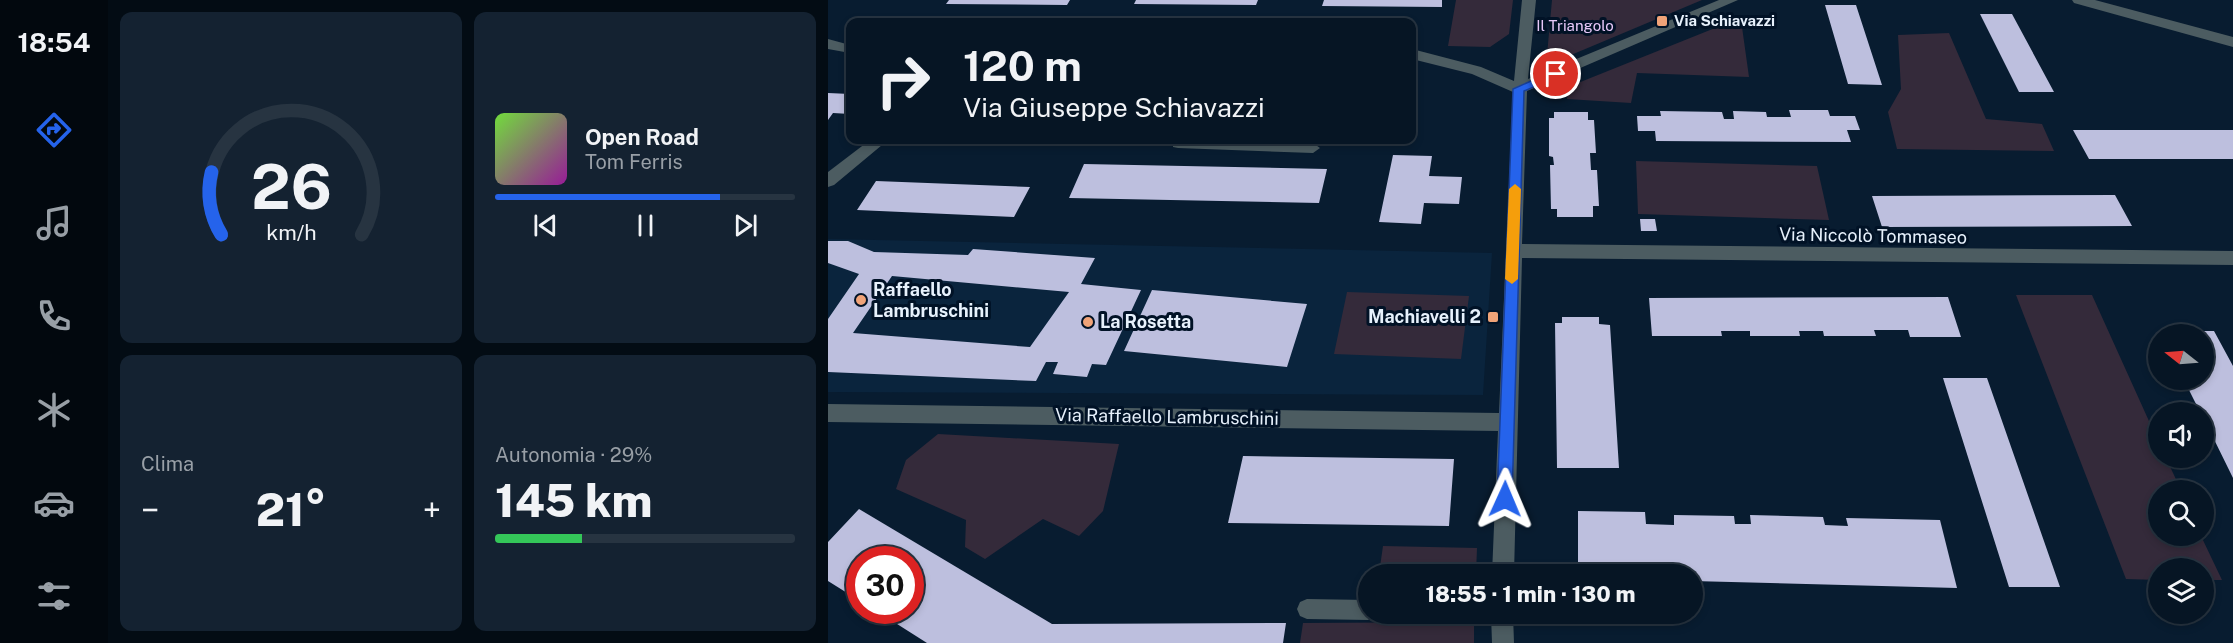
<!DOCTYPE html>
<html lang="it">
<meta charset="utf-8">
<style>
:root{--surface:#061524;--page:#142231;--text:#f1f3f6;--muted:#989fa6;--line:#273441;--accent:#2563eb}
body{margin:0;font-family:"Public Sans",sans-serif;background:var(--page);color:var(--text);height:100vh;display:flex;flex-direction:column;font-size:22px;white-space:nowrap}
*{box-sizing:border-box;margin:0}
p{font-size:20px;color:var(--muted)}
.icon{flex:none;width:33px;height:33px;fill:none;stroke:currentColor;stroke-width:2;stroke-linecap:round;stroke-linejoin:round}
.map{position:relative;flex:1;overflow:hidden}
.details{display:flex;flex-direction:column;gap:12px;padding:12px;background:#030c14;width:720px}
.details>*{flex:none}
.top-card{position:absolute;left:18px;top:18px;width:570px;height:126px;border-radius:12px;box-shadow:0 3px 9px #0003,0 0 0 2px var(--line);background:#061524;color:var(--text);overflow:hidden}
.needle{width:39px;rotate:287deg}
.tools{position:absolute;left:1320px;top:324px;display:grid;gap:12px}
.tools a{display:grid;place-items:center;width:66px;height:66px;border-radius:50%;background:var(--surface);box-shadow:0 3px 9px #0003,0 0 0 2px var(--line);font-size:30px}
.speed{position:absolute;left:18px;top:546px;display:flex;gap:12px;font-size:30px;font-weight:700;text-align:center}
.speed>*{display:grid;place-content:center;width:78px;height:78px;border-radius:50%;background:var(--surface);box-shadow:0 3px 9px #0003,0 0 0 2px var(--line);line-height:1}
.speed .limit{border:9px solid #d22;background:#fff;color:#111}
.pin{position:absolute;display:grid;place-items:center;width:51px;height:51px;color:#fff;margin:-26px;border:3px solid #fff;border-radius:50%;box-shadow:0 2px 6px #0007}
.me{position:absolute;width:66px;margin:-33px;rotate:1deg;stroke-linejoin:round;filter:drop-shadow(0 0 4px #0008)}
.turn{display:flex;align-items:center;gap:21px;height:126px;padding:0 18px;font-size:27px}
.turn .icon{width:78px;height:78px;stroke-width:2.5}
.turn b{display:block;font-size:42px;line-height:51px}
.big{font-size:45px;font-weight:800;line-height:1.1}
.details .card{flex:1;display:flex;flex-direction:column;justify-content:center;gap:9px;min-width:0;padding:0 21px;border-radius:12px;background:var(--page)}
.details .dial{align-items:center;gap:0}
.dial svg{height:156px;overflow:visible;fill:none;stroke:var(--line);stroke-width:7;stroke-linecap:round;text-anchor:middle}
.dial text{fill:var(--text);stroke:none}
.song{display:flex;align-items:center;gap:18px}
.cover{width:72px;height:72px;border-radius:9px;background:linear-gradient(135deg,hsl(100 70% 55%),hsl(300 70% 35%))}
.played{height:6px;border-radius:3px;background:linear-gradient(90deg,var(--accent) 75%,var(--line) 75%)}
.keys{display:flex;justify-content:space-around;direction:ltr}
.heat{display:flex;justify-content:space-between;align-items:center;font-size:33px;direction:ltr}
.charge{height:9px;border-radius:4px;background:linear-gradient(90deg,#34c759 29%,var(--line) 0)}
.details .tiles{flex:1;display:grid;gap:12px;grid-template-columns:repeat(2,1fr)}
.trip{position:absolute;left:530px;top:564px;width:345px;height:60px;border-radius:30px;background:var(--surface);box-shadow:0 3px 9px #0003,0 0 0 2px var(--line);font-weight:800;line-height:60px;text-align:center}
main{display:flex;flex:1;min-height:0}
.dock{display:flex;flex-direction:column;width:108px;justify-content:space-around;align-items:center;background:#02080e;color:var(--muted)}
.dock .icon{width:42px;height:42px}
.dock .current{color:var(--accent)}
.dock b{font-size:27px;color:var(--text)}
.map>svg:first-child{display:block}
.built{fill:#0a243d}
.green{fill:#342a3a}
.building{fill:#bdbfde;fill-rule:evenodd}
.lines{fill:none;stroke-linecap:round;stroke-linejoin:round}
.lane{fill:#4c5c61;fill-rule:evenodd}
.street{fill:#4c5c61;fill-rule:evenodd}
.route{fill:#2563eb;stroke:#184099;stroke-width:1.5}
.slow{fill:#f59e0b}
.poi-dot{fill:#f0a378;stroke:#011226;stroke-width:2}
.labels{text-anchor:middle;stroke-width:6;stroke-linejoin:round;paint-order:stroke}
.far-poi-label{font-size:15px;font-weight:bold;fill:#e7f1fc;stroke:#011226;text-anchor:start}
.far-park-label{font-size:15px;fill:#e8c9f9;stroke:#011226}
.street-label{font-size:18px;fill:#e7f1fc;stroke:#011226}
.poi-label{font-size:18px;font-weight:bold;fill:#e7f1fc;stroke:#011226;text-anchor:start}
</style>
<main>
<nav class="dock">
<b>18:54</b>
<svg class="icon current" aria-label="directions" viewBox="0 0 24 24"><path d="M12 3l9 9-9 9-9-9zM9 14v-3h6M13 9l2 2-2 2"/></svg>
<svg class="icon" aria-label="music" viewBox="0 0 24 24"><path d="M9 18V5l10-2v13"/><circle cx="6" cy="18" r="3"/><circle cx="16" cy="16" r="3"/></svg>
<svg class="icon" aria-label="phone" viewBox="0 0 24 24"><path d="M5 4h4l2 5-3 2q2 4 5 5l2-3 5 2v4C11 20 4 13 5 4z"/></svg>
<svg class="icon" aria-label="climate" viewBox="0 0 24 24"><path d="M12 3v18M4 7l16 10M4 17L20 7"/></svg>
<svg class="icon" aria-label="car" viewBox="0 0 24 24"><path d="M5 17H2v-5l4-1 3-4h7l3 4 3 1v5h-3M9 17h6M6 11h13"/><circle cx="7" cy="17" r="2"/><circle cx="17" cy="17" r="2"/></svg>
<svg class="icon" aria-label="filters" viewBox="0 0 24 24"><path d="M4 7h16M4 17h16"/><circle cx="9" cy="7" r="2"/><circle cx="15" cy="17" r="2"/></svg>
</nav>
<section class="details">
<div class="tiles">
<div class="card dial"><svg viewBox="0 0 100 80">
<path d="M14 69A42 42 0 1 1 86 69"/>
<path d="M14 69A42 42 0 0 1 9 37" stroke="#2563eb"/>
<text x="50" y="56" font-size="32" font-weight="700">26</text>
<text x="50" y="72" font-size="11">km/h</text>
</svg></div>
<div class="card">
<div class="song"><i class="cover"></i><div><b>Open Road</b><p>Tom Ferris</p></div></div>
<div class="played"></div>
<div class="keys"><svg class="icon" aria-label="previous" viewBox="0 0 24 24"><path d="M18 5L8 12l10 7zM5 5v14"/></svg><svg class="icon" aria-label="pause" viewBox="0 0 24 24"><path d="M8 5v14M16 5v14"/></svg><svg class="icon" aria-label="next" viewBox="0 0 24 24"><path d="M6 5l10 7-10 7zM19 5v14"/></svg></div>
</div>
<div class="card"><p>Clima</p>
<div class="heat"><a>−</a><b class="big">21°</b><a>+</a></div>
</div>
<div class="card"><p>Autonomia · 29%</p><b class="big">145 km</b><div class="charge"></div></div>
</div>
</section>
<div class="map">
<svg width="1405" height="643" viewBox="0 0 1405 643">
<rect width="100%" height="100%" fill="#081c30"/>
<path class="built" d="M0 239 664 253 655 395 0 392Z"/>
<path class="green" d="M628 0H685L681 34 662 47 620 46Z
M724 0H874L743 55H719Z
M897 24 914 27 921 77 809 73 803 103 739 99 740 87Z
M1121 33 1158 119 1214 124 1226 151 1069 149 1060 112 1073 89 1070 35Z
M808 161 989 166 1001 220 810 214Z
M519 292 641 296 633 359 506 354Z
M1188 295H1264L1330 441V458H1338L1353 490H1330V536H1373L1394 580H1376V568H1330V580L1298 579Z
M110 434 291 444 275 511 251 536 215 519 157 559 137 547 138 520 68 489 78 460Z
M555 546 649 548 648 574H551Z
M646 622V643H472L475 623Z"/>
<path class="building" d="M121 0H242L239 5 118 4Z
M308 0H430L428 5 306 4Z
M496 0H614V7L494 6Z
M997 5H1028L1054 85 1020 84Z
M1152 14H1184L1226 92H1191Z
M0 93 22 94V114L5 113 0 120Z
M961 110H1000L1002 116H1027L1032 130H1019L1023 142 828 141 827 131H810L809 116H833L832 111 894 112 896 119H906L905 111 938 112 939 117H963Z
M726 112H760V120H766L768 153H762L763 170H769L771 206H765V217H729V209H723L722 165H726L725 157 721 156V118H726Z
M1245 130H1405V159H1261Z
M565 155 604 156 601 176 634 177 631 204 596 203 593 224 551 222Z
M256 164 499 169 491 203 241 198Z
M48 181 202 187 186 217 29 210Z
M1287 195 1304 226 1054 227 1044 196Z
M812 219H827L829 231H813Z
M0 241H20L46 252 140 255 145 249 267 258 253 284 313 290 278 365 264 364 259 377 225 374 230 362H218L208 381 0 372V319L31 274 0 263ZM64 276 241 292 202 347 25 333Z
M324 290 479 304 459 367 296 351Z
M1120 297 1133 337H1082L1080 330H1046L1048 336H996L995 331H971L972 336H922V331H893L894 336H824L821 298Z
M734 317H771V324L782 325 791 468H729L727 323H734Z
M1331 331H1386L1405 366V478L1376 419V412H1372L1356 380H1376V334H1333Z
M1115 378H1159L1232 587H1181Z
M415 456 626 459 621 526 400 523Z
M31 509 224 624 458 623 455 643H99L47 610H82V560H32V601L0 581V542Z
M750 511 817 512 818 524 846 525V515L906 516 907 524H923L922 515 995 517 997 525 1020 526 1018 518 1112 520 1129 588 864 581V574H750Z"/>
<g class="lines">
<path class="lane" d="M345 140 485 143 492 148 485 153 350 148 345 147Z
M479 599 540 600V614H549L540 620 479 619 472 616 469 609 472 602Z"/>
<path class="street" d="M694 0H708L700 79 891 0H910L699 91 694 244 1405 251V265L694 258 686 574H664L670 431 0 422V404L671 413 685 92 644 74 584 59V49L653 67 686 81Z
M1244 0H1267L1405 37V47L1246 3Z
M0 39 22 45V53L0 49Z
M42 140H60L6 185 0 187V172Z
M663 614H685L686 643H664Z"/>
</g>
<path class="route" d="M728 70 734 74 732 76 696 91 684 499 682 504 677 507 671 504 669 499 685 89Z"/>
<path class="slow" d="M687 184 693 189 690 279 684 284 677 279 681 189Z"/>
<g class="poi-dot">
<rect x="828" y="15" width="12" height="12" rx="3"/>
<circle cx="33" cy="300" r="6"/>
<rect x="659" y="311" width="12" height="12" rx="3"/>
<circle cx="260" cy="322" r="6"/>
</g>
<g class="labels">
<g class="far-poi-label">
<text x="846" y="26">Via Schiavazzi</text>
</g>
<g class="far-park-label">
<text x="747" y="31">Il Triangolo</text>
</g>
<g class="street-label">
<text transform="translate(1045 236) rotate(1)" y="6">Via Niccolò Tommaseo</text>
<text transform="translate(339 417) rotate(1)" y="6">Via Raffaello Lambruschini</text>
</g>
<g class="poi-label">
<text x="45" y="296">Raffaello<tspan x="45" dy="21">Lambruschini</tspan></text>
<text x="653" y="323" text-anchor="end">Machiavelli 2</text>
<text x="272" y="328">La Rosetta</text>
</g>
</g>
</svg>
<div class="tools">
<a><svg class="needle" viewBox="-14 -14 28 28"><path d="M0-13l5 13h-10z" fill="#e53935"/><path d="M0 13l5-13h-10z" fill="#989fa6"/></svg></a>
<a><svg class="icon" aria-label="sound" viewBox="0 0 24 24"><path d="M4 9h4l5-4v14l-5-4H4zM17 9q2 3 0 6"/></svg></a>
<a><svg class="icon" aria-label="search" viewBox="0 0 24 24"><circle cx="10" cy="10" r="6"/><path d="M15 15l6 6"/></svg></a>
<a><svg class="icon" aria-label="layers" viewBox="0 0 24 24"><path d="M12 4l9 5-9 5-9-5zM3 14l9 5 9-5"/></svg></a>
</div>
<div class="speed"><div class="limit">30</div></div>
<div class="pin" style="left:728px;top:74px;background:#d93025"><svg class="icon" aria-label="arrive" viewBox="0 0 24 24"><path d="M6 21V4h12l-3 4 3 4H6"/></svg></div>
<svg class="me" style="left:677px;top:499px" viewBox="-20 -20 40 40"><path d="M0-17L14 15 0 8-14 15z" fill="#2563eb" stroke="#fff" stroke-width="4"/></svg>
<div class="trip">18:55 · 1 min · 130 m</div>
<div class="top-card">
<div class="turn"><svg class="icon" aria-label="right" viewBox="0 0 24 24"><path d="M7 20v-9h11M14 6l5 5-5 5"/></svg><div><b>120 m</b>Via Giuseppe Schiavazzi</div></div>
</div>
</div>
</main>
